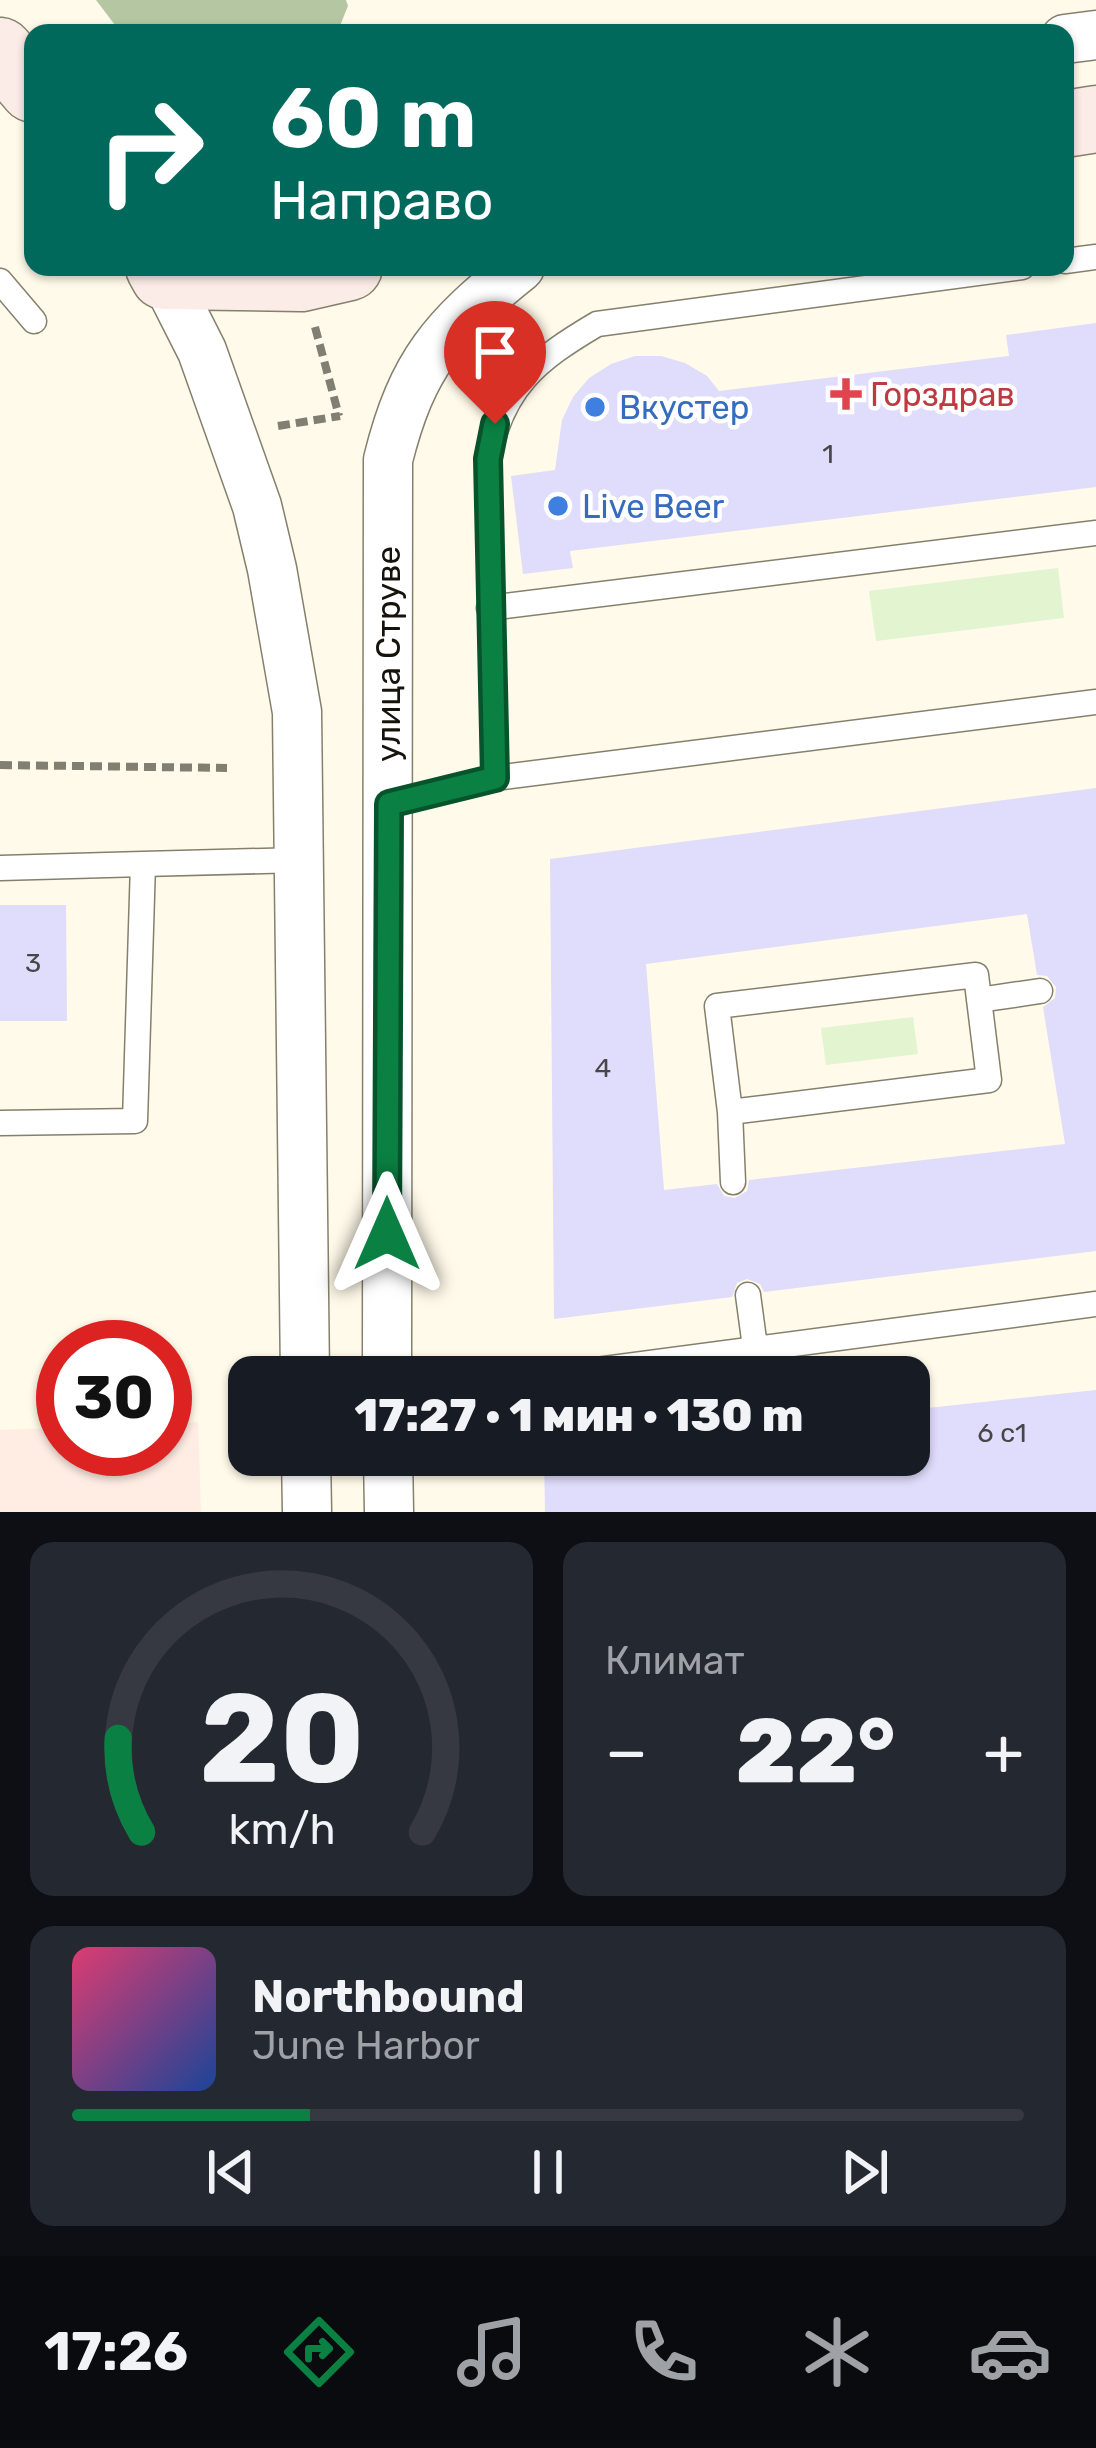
<!DOCTYPE html>
<html lang="ru">
<meta charset="utf-8">
<style>
:root{--surface:#171b24;--page:#242831;--text:#f1f3f6;--muted:#9ea1a6;--line:#363941;--accent:#0b8043}
body{margin:0;font-family:Rubik,sans-serif;background:var(--page);color:var(--text);height:100vh;display:flex;flex-direction:column;font-size:45px;white-space:nowrap}
*{box-sizing:border-box;margin:0}
p{font-size:39px;color:var(--muted)}
.icon{flex:none;width:66px;height:66px;fill:none;stroke:currentColor;stroke-width:2;stroke-linecap:round;stroke-linejoin:round}
.map{position:relative;height:1512px;overflow:hidden}
.side{display:flex;flex-direction:column;gap:30px;padding:30px;background:#0d0f14;flex:1}
.side>*{flex:none}
.top-card{position:absolute;left:24px;top:24px;width:1050px;height:252px;border-radius:24px;box-shadow:0 3px 9px #0004;background:#00695c;color:#fff;overflow:hidden}
.speed{position:absolute;left:36px;top:1320px;display:flex;gap:24px;font-size:60px;font-weight:700;text-align:center}
.speed>*{display:grid;place-content:center;width:156px;height:156px;border-radius:50%;background:var(--surface);box-shadow:0 3px 9px #0004;line-height:1}
.speed .limit{border:18px solid #d22;background:#fff;color:#111}
.pin{position:absolute;display:grid;place-items:center;width:102px;height:102px;color:#fff;margin:-123px -51px;border-radius:50% 50% 50% 0;rotate:-45deg;box-shadow:0 0 12px #0007}
.pin .icon{rotate:45deg}
.me{position:absolute;width:132px;margin:-66px;rotate:0deg;stroke-linejoin:round;filter:drop-shadow(0 0 9px #0008)}
.turn{display:flex;align-items:center;gap:42px;height:252px;padding:0 48px;font-size:54px}
.turn .icon{width:156px;height:156px;stroke-width:2.5}
.turn b{display:block;font-size:84px;line-height:102px}
.big{font-size:90px;font-weight:800;line-height:1.1}
.side .widget{flex:1;display:flex;flex-direction:column;justify-content:center;gap:18px;min-width:0;padding:0 42px;border-radius:24px;background:var(--page)}
.side .dial{align-items:center;gap:0}
.dial svg{height:312px;overflow:visible;fill:none;stroke:var(--line);stroke-width:7;stroke-linecap:round;text-anchor:middle}
.dial text{fill:var(--text);stroke:none}
.song{display:flex;align-items:center;gap:36px}
.cover{width:144px;height:144px;border-radius:18px;background:linear-gradient(135deg,hsl(340 70% 55%),hsl(220 70% 35%))}
.played{height:12px;border-radius:6px;background:linear-gradient(90deg,var(--accent) 25%,var(--line) 25%)}
.keys{display:flex;justify-content:space-around;direction:ltr}
.heat{display:flex;justify-content:space-between;align-items:center;font-size:66px;direction:ltr}
.side .tiles{flex:1;display:grid;gap:30px;grid-template-columns:1fr 1fr}
.widget:last-child{grid-column:span 2}
.trip{position:absolute;left:228px;top:1356px;width:702px;height:120px;border-radius:24px;background:var(--surface);box-shadow:0 3px 9px #0004;font-weight:800;line-height:120px;text-align:center}
.dock{display:flex;height:192px;justify-content:space-around;align-items:center;background:#090b0e;color:var(--muted)}
.dock .icon{width:84px;height:84px}
.dock .selected{color:var(--accent)}
.dock b{font-size:54px;color:var(--text)}
.map>svg:first-child{display:block}
.industrial{fill:#ffece3}
.green{fill:#e2f4d0}
.forest{fill:#b5c7a2}
.building{fill:#e0dcfb;fill-rule:evenodd}
.lines{fill:none;stroke-linecap:round;stroke-linejoin:round}
.lane-casing{stroke:#85806d;stroke-width:27}
.street-casing{stroke:#85806d;stroke-width:51}
.secondary-casing{stroke:#85806d;stroke-width:69}
.path{stroke:#817e72;stroke-width:8;stroke-dasharray:12 6;stroke-linecap:butt}
.lane{stroke:#fff;stroke-width:24}
.street{stroke:#fff;stroke-width:48}
.secondary{stroke:#fbece7;stroke-width:66}
.route-casing{stroke:#07532c;stroke-width:30}
.route{stroke:#0b8043;stroke-width:21}
.health-dot{fill:#e0444e;stroke:#fff;stroke-width:4.5}
.shop-dot{fill:#3f7fe0;stroke:#fff;stroke-width:4.5}
.labels{text-anchor:middle;stroke-width:9;stroke-linejoin:round;paint-order:stroke}
.number-label{font-size:27px;fill:#484548}
.health-label{font-size:33px;fill:#be3a42;stroke:#fff;text-anchor:start}
.shop-label{font-size:33px;fill:#366cbe;stroke:#fff;text-anchor:start}
.street-label{font-size:33px;fill:#15130c;stroke:#fff}
</style>
<div class="map">
<svg width="1096" height="1512" viewBox="0 0 1096 1512">
<rect width="100%" height="100%" fill="#fffae9"/>
<path class="industrial" d="M198 1422 201 1512H0V1430L63 1428V1449H165V1424Z"/>
<path class="green" d="M1058 568 1064 618 876 641 869 591Z
M913 1017 918 1054 826 1065 821 1028Z"/>
<path class="forest" d="M96 0H346L348 6 337 33H121Z"/>
<path class="building" d="M1096 323V487L570 551 573 568 523 574 511 476 555 470 562 420 573 397 589 378 611 364 635 356H661L685 363 707 376 719 391 1009 356 1006 335Z
M1096 788V1251L764 1292 760 1284 747 1279 737 1283 732 1297 554 1319 550 859ZM1027 914 1037 975 1047 976 1056 987 1055 998 1043 1007 1065 1144 749 1180 747 1191 735 1198 724 1196 717 1184 664 1190 646 964Z
M0 905H66L67 1021H0Z
M1096 1390V1512H545L544 1455H909V1410Z"/>
<g class="lines">
<defs>
<path id="lane" d="M1065 261 1096 257
M0 281 34 321
M489 608 1096 533
M495 778 488 459C502 387 536 360 597 324L1022 267
M389 804 495 778 1096 702
M0 868 143 864
M976 975 989 1080 730 1112 717 1006Z
M979 1000 1040 991
M730 1112 733 1182
M0 1123 135 1121 143 864 300 860
M748 1295 759 1377
M544 1377 1096 1304"/>
<path id="street" d="M1065 39 1096 35
M178 267 164 276 202 351 257 506 272 569 297 712 305 1377
M387 1377 388 460C412 363 444 328 520 267
M306 1455 307 1512
M388 1455 389 1512"/>
<path id="secondary" d="M0 51 33 89
M1065 124 1096 119
M159 267 164 276 301 278 349 267"/>
</defs>
<use href="#lane" class="lane-casing"/>
<use href="#street" class="street-casing"/>
<use href="#secondary" class="secondary-casing"/>
<path class="path" d="M315 327 339 416
M278 426 340 416
M0 765 227 768"/>
<use href="#lane" class="lane"/>
<use href="#street" class="street"/>
<use href="#secondary" class="secondary"/>
</g>
<g class="lines">
<defs>
<path id="route" d="M387 1234 389 804 495 778 488 459 495 424"/>
</defs>
<use href="#route" class="route-casing"/>
<use href="#route" class="route"/>
</g>
<path class="health-dot" d="M840 376h12v12h12v12h-12v12h-12v-12h-12v-12h12z"/>
<g class="shop-dot">
<circle cx="595" cy="407" r="12"/>
<circle cx="558" cy="506" r="12"/>
</g>
<g class="labels">
<g class="number-label">
<text x="828" y="463">1</text>
<text x="33" y="972">3</text>
<text x="603" y="1077">4</text>
<text x="1002" y="1442">6 с1</text>
</g>
<g class="health-label">
<text x="870" y="406">Горздрав</text>
</g>
<g class="shop-label">
<text x="619" y="419">Вкустер</text>
<text x="582" y="518">Live Beer</text>
</g>
<g class="street-label">
<text transform="translate(388 654) rotate(-90)" y="12">улица Струве</text>
</g>
</g>
</svg>
<div class="speed"><div class="limit">30</div></div>
<div class="pin" style="left:495px;top:424px;background:#d93025"><svg class="icon" aria-label="arrive" viewBox="0 0 24 24"><path d="M6 21V4h12l-3 4 3 4H6"/></svg></div>
<svg class="me" style="left:387px;top:1234px" viewBox="-20 -20 40 40"><path d="M0-17L14 15 0 8-14 15z" fill="#0b8043" stroke="#fff" stroke-width="4"/></svg>
<div class="trip">17:27 · 1 мин · 130 m</div>
<div class="top-card">
<div class="turn"><svg class="icon" aria-label="right" viewBox="0 0 24 24"><path d="M7 20v-9h11M14 6l5 5-5 5"/></svg><div><b>60 m</b>Направо</div></div>
</div>
</div>
<section class="side">
<div class="tiles">
<div class="widget dial"><svg viewBox="0 0 100 80">
<path d="M14 69A42 42 0 1 1 86 69"/>
<path d="M14 69A42 42 0 0 1 8 45" stroke="#0b8043"/>
<text x="50" y="56" font-size="32" font-weight="700">20</text>
<text x="50" y="72" font-size="11">km/h</text>
</svg></div>
<div class="widget"><p>Климат</p>
<div class="heat"><a>−</a><b class="big">22°</b><a>+</a></div>
</div>
<div class="widget">
<div class="song"><i class="cover"></i><div><b>Northbound</b><p>June Harbor</p></div></div>
<div class="played"></div>
<div class="keys"><svg class="icon" aria-label="previous" viewBox="0 0 24 24"><path d="M18 5L8 12l10 7zM5 5v14"/></svg><svg class="icon" aria-label="pause" viewBox="0 0 24 24"><path d="M8 5v14M16 5v14"/></svg><svg class="icon" aria-label="next" viewBox="0 0 24 24"><path d="M6 5l10 7-10 7zM19 5v14"/></svg></div>
</div>
</div>
</section>
<nav class="dock">
<b>17:26</b>
<svg class="icon selected" aria-label="directions" viewBox="0 0 24 24"><path d="M12 3l9 9-9 9-9-9zM9 14v-3h6M13 9l2 2-2 2"/></svg>
<svg class="icon" aria-label="music" viewBox="0 0 24 24"><path d="M9 18V5l10-2v13"/><circle cx="6" cy="18" r="3"/><circle cx="16" cy="16" r="3"/></svg>
<svg class="icon" aria-label="phone" viewBox="0 0 24 24"><path d="M5 4h4l2 5-3 2q2 4 5 5l2-3 5 2v4C11 20 4 13 5 4z"/></svg>
<svg class="icon" aria-label="climate" viewBox="0 0 24 24"><path d="M12 3v18M4 7l16 10M4 17L20 7"/></svg>
<svg class="icon" aria-label="car" viewBox="0 0 24 24"><path d="M5 17H2v-5l4-1 3-4h7l3 4 3 1v5h-3M9 17h6M6 11h13"/><circle cx="7" cy="17" r="2"/><circle cx="17" cy="17" r="2"/></svg>
</nav>
